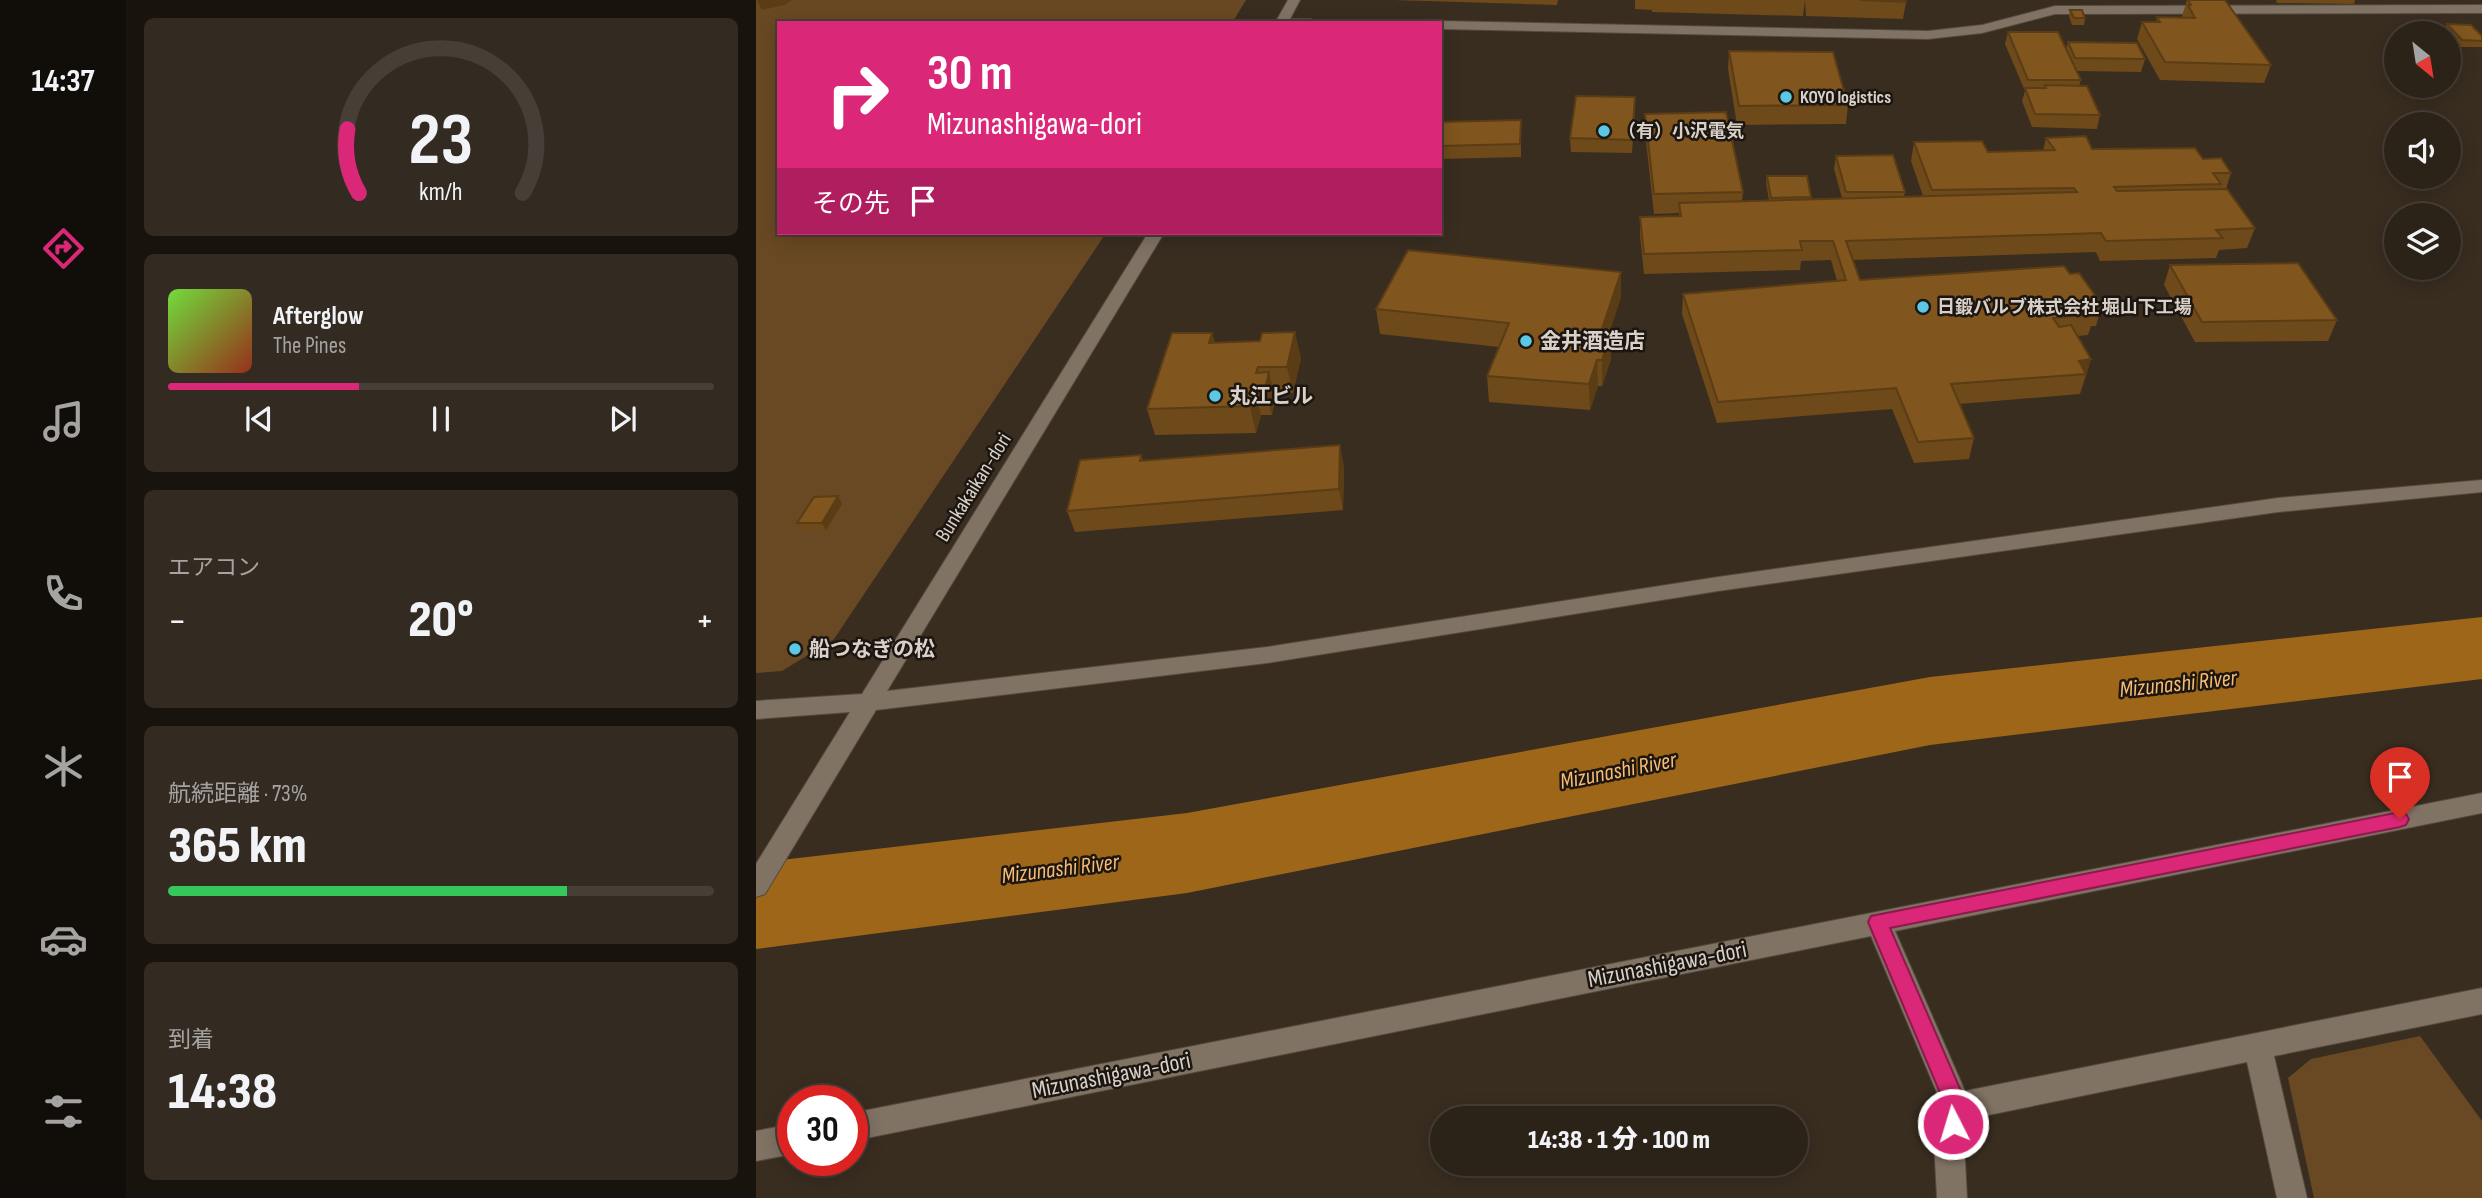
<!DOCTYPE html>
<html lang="ja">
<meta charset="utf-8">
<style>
:root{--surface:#2b2218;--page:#332a21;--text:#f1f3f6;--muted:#a6a4a2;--line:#473f37;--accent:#db2777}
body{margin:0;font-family:"Sofia Sans Condensed","Noto Sans JP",sans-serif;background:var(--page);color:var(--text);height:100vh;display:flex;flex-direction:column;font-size:26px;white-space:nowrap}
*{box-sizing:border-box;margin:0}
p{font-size:23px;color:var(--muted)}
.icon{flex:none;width:38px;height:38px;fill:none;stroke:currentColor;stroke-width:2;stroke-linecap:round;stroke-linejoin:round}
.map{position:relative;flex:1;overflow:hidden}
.drawer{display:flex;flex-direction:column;gap:18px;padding:18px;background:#18130d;width:630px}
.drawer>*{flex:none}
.guide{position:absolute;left:21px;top:21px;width:665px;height:214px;border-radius:0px;box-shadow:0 4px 18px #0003,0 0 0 2px var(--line);background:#db2777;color:#fff;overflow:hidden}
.needle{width:46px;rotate:150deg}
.fabs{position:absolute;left:1628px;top:21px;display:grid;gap:14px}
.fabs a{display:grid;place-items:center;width:77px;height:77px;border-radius:50%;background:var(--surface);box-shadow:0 4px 18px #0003,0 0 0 2px var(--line);font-size:35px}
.speed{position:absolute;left:21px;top:1085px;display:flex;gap:14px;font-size:35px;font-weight:700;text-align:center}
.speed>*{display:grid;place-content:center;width:91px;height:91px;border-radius:50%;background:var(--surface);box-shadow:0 4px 18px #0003,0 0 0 2px var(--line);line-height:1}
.speed .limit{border:10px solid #d22;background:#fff;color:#111}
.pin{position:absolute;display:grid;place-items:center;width:60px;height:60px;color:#fff;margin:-72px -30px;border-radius:50% 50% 50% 0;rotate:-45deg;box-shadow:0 0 7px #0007}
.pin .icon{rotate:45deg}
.me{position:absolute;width:77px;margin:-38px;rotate:355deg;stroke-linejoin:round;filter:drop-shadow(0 0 5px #0008)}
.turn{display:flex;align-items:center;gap:24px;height:147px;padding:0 35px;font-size:32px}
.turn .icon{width:91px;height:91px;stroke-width:2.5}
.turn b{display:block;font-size:49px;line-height:60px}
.then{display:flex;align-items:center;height:66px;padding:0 35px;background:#0003;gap:14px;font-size:26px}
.big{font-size:52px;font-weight:800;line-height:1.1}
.drawer .widget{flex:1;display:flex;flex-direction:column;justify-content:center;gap:10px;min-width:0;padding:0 24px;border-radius:10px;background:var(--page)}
.drawer .dial{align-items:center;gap:0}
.dial svg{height:182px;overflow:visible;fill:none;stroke:var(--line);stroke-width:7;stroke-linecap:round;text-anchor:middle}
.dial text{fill:var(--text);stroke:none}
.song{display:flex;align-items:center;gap:21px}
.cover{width:84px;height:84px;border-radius:10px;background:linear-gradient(135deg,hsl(100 70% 55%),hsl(10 70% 35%))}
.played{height:7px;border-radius:4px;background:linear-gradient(90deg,var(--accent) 35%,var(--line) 35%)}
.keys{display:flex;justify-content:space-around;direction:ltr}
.heat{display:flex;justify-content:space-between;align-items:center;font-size:38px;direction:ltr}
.charge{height:10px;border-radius:5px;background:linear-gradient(90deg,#34c759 73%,var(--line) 0)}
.trip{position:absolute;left:674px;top:1106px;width:378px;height:70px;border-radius:35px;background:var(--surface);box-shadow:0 4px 18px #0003,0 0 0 2px var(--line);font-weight:800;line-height:70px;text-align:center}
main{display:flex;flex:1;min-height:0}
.tabs{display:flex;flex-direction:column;width:126px;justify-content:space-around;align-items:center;background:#110e0a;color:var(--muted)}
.tabs .icon{width:49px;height:49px}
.tabs .active{color:var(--accent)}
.tabs b{font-size:32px;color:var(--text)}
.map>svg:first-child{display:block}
.green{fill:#694923}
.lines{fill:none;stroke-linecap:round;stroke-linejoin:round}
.river{fill:#9d6619;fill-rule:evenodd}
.minor-casing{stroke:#544a3f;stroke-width:2}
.minor{fill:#817364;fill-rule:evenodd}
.wall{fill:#6e491a}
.shaded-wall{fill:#5a3c15}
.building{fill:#80551e;stroke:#5a3c15;stroke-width:2}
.route{fill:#db2777;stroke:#8e194d;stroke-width:2}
.poi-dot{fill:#5bc8e6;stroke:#1c1610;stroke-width:2.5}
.labels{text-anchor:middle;stroke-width:5;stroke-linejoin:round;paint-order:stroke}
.far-poi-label{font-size:18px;font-weight:bold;fill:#d9d1c9;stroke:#1c1610;text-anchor:start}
.poi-label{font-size:21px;font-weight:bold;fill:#d9d1c9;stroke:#1c1610;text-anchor:start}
.street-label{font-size:21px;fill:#d9d1c9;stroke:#1c1610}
.water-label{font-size:23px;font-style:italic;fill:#f9bc74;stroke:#1c1610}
.near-street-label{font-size:24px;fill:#d9d1c9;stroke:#1c1610}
</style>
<main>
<nav class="tabs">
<b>14:37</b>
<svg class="icon active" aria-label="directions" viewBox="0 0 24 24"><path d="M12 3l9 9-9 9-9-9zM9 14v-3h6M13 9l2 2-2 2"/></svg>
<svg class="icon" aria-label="music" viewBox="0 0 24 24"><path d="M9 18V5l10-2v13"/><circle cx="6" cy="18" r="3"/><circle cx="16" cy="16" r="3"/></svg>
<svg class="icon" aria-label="phone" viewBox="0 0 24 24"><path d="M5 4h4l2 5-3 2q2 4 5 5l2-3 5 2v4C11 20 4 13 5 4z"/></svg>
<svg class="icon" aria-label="climate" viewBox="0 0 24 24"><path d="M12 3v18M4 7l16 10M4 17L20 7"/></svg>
<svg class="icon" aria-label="car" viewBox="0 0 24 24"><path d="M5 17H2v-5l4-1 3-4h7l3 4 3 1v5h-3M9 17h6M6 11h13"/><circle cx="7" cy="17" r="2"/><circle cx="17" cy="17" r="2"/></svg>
<svg class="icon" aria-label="filters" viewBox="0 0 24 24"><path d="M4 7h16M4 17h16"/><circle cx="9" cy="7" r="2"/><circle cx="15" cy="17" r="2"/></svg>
</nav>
<section class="drawer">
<div class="widget dial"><svg viewBox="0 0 100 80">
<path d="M14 69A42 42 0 1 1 86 69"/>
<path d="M14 69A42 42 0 0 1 9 41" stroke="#db2777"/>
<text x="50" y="56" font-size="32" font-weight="700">23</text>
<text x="50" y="72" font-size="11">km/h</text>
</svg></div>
<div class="widget">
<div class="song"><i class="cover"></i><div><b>Afterglow</b><p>The Pines</p></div></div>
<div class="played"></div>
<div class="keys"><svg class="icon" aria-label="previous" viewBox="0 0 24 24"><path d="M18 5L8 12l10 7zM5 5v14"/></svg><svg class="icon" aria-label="pause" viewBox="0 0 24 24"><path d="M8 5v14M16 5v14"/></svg><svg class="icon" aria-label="next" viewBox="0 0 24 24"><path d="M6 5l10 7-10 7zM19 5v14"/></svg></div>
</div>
<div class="widget"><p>エアコン</p>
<div class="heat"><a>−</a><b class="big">20°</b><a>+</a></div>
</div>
<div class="widget"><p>航続距離 · 73%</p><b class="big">365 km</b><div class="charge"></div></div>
<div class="widget"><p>到着</p><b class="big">14:38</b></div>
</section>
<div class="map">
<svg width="1726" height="1198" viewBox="0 0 1726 1198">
<rect width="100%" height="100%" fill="#392d20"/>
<path class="green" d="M0 0H490L476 23H23V233H350L78 639 26 671 0 673Z
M1664 1036 1726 1121V1198H1558L1532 1078 1555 1059Z"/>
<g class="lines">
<path class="river" d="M1726 617V679L1174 745 431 893 0 949V863L431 813 1174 677Z"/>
<defs>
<path id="minor" d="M532 0H544L534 19H555L561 23H519Z
M1726 5V13L1299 14 1226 33 1172 39 684 29V23H679L684 21 1172 31 1226 25 1299 6Z
M392 233H408L131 691 511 647 962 577 1522 498 1726 480V492L1522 512 962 591 511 663 120 710 9 894 0 897V864L94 712 0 719V701L106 694Z
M1726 793V813L1139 931 1209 1091 1726 988V1014L1518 1056 1551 1198H1521L1491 1062 1213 1119 1208 1141 1211 1198H1181L1178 1141 1187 1107 1115 936 96 1141V1113Z
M37 1124V1154L0 1161V1131Z"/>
</defs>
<use href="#minor" class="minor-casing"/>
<use href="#minor" class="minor"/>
</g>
<path class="wall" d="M0 0H36L29 5 6 10 0 9Z
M637 0H802L801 5Z
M879 0H1149L1150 2 1147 19 1050 16 1049 0 1047 16 896 12V10L879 9Z
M1431 0H1469L1515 65 1508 83 1404 80 1381 39 1386 22H1400L1401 17 1427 18 1426 16Z
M1520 0H1599L1598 4 1521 3Z
M1314 10 1329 18 1328 25H1316L1313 16Z
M1691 24 1726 41V47H1703L1692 35V33L1688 31Z
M1252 32 1310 49 1312 42 1389 59 1385 72 1320 71 1325 80 1323 86 1344 115 1341 129 1276 127 1266 101 1269 91 1249 44Z
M973 51 1092 105 1090 124 981 125 972 69Z
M879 110 876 153 815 152 814 138Z
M889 114 987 192 986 201 1013 200 1010 183 1011 176 1055 197V199L1086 198 1078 169 1080 156 1149 192 1148 196H1167L1155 161 1158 142 1232 152 1287 151 1290 138 1336 149 1447 159 1475 173 1470 189 1499 228 1491 248 1463 250 1460 258 1344 261 1340 252 1097 260 1104 280 1314 274 1346 305 1340 326H1335L1332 335 1321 336 1335 359 1324 394 1203 404 1218 438 1213 459 1158 463 1136 409 961 423 926 314 927 294 1081 281 1075 260 1045 261 1044 270 888 274 884 236V217L923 216V213L898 214 889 132Z
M684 122 765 133V157L684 159Z
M1414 265 1581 320 1572 341 1439 342 1408 285Z
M865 272V297L853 333 855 359 846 386H842L834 410 733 402 731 376 743 347 624 334 620 309Z
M456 333 459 342 545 358 537 393H518L519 398 516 415H505L500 433 399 435 391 409Z
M385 455 387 461 588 466 587 510 319 532 311 511Z
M82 496 86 504 70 530 46 531 41 523Z"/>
<path class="shaded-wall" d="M1 0H36L29 5 6 10Z
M865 272V297L845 358V332Z
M539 332 545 358 537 393 531 367Z
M456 333 463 358 453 343Z
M855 333V359L846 386V360Z
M1335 359 1329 380H1328L1330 374 1323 361Z
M841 360 842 386 834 410 833 384Z
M513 372 519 398 516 415 509 389Z
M498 389 505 415 500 433 494 406Z
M584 445 588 466 587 510 583 489Z
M82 496 86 504 70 530 66 523Z"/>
<path class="building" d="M1104 0H1149L1150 2Z
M1432 0H1469L1515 65 1409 62 1386 22H1404L1401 17 1439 18 1432 5H1435Z
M1314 10H1326L1329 18H1318Z
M1691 24 1715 25 1726 36V41L1706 40Z
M1252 32H1302L1325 80H1272Z
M1312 42 1381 43 1389 59 1319 58Z
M973 51 1077 52 1092 105 983 106Z
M1289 85 1331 86 1344 115 1279 114 1269 88H1290Z
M820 96 879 97 876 140 814 138Z
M970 112 987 192 898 194 889 114Z
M765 120 764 144 684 146V122Z
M1330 136 1336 149 1439 148 1447 159 1465 158 1475 173H1457L1465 184 1358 187 1361 191 1471 189 1499 228 1460 230 1467 238 1350 241 1345 233 1090 241 1104 280 1308 266 1314 274 1323 273 1346 305 1334 307 1339 314 1297 318 1303 327 1315 325 1335 359 1323 361 1330 374 1195 384 1218 438 1162 442 1140 388 962 402 927 294 1090 280 1077 241H1044L1046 250 888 254 884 217 925 216 923 203 1321 192 1318 188 1176 190 1158 142 1226 141 1232 152 1299 150 1290 138Z
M1137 155 1149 192H1090L1080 156Z
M1011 176H1051L1055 197 1015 198Z
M652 250 865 272 845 332 855 333 846 360H841L833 384 731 376 753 323 620 309Z
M1542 263 1581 320 1446 322 1414 265Z
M539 332 531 367H502L500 373 513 372 509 389H498L494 406 391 409 416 333H456L453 343 504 341 506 333Z
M584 445 583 489 311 511 324 460 385 455 384 461Z
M82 496 66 523H41L58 497Z"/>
<path class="route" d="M1644 812 1650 814 1653 819 1650 825 1644 827 1134 928 1212 1107 1205 1132 1197 1135 1189 1132 1186 1124 1190 1107 1112 922 1115 916Z"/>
<g class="poi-dot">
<circle cx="1030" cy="97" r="7"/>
<circle cx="848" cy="131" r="7"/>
<circle cx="1167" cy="307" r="7"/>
<circle cx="770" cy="341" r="7"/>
<circle cx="459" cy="396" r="7"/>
<circle cx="39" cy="649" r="7"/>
</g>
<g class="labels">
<g class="far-poi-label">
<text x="1044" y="103">KOYO logistics</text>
<text x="862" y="137">（有）小沢電気</text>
<text x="1181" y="313">日鍛バルブ株式会社 堀山下工場</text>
</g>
<g class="poi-label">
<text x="784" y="348">金井酒造店</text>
<text x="473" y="403">丸江ビル</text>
<text x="53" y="656">船つなぎの松</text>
</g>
<g class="street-label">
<text transform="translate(217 487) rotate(-58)" y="7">Bunkakaikan-dori</text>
</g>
<g class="water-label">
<text transform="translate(1422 683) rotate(-6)" y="8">Mizunashi River</text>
<text transform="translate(862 770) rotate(-11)" y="8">Mizunashi River</text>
<text transform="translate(304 868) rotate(-7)" y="8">Mizunashi River</text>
</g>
<g class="near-street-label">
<text transform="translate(911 964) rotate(-11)" y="8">Mizunashigawa-dori</text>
<text transform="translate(355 1075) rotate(-11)" y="8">Mizunashigawa-dori</text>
</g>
</g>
</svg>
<div class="fabs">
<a><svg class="needle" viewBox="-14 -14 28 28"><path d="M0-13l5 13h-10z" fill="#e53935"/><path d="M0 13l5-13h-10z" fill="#a6a4a2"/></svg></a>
<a><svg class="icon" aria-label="sound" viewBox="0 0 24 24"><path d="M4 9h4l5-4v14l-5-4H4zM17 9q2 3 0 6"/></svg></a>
<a><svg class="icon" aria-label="layers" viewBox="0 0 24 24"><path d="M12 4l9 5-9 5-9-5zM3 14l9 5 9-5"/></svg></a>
</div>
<div class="speed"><div class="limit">30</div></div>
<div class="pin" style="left:1644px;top:819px;background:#d93025"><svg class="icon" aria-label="arrive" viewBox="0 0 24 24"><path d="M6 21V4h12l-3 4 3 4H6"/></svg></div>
<svg class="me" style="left:1197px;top:1124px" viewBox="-20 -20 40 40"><circle r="17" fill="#db2777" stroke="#fff" stroke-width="3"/><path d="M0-11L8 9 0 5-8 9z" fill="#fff"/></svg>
<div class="trip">14:38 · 1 分 · 100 m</div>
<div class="guide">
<div class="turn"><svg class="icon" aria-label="right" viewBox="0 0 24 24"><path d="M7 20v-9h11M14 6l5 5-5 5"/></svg><div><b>30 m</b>Mizunashigawa-dori</div></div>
<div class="then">その先<svg class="icon" aria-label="arrive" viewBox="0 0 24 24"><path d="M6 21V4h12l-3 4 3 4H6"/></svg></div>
</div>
</div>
</main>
